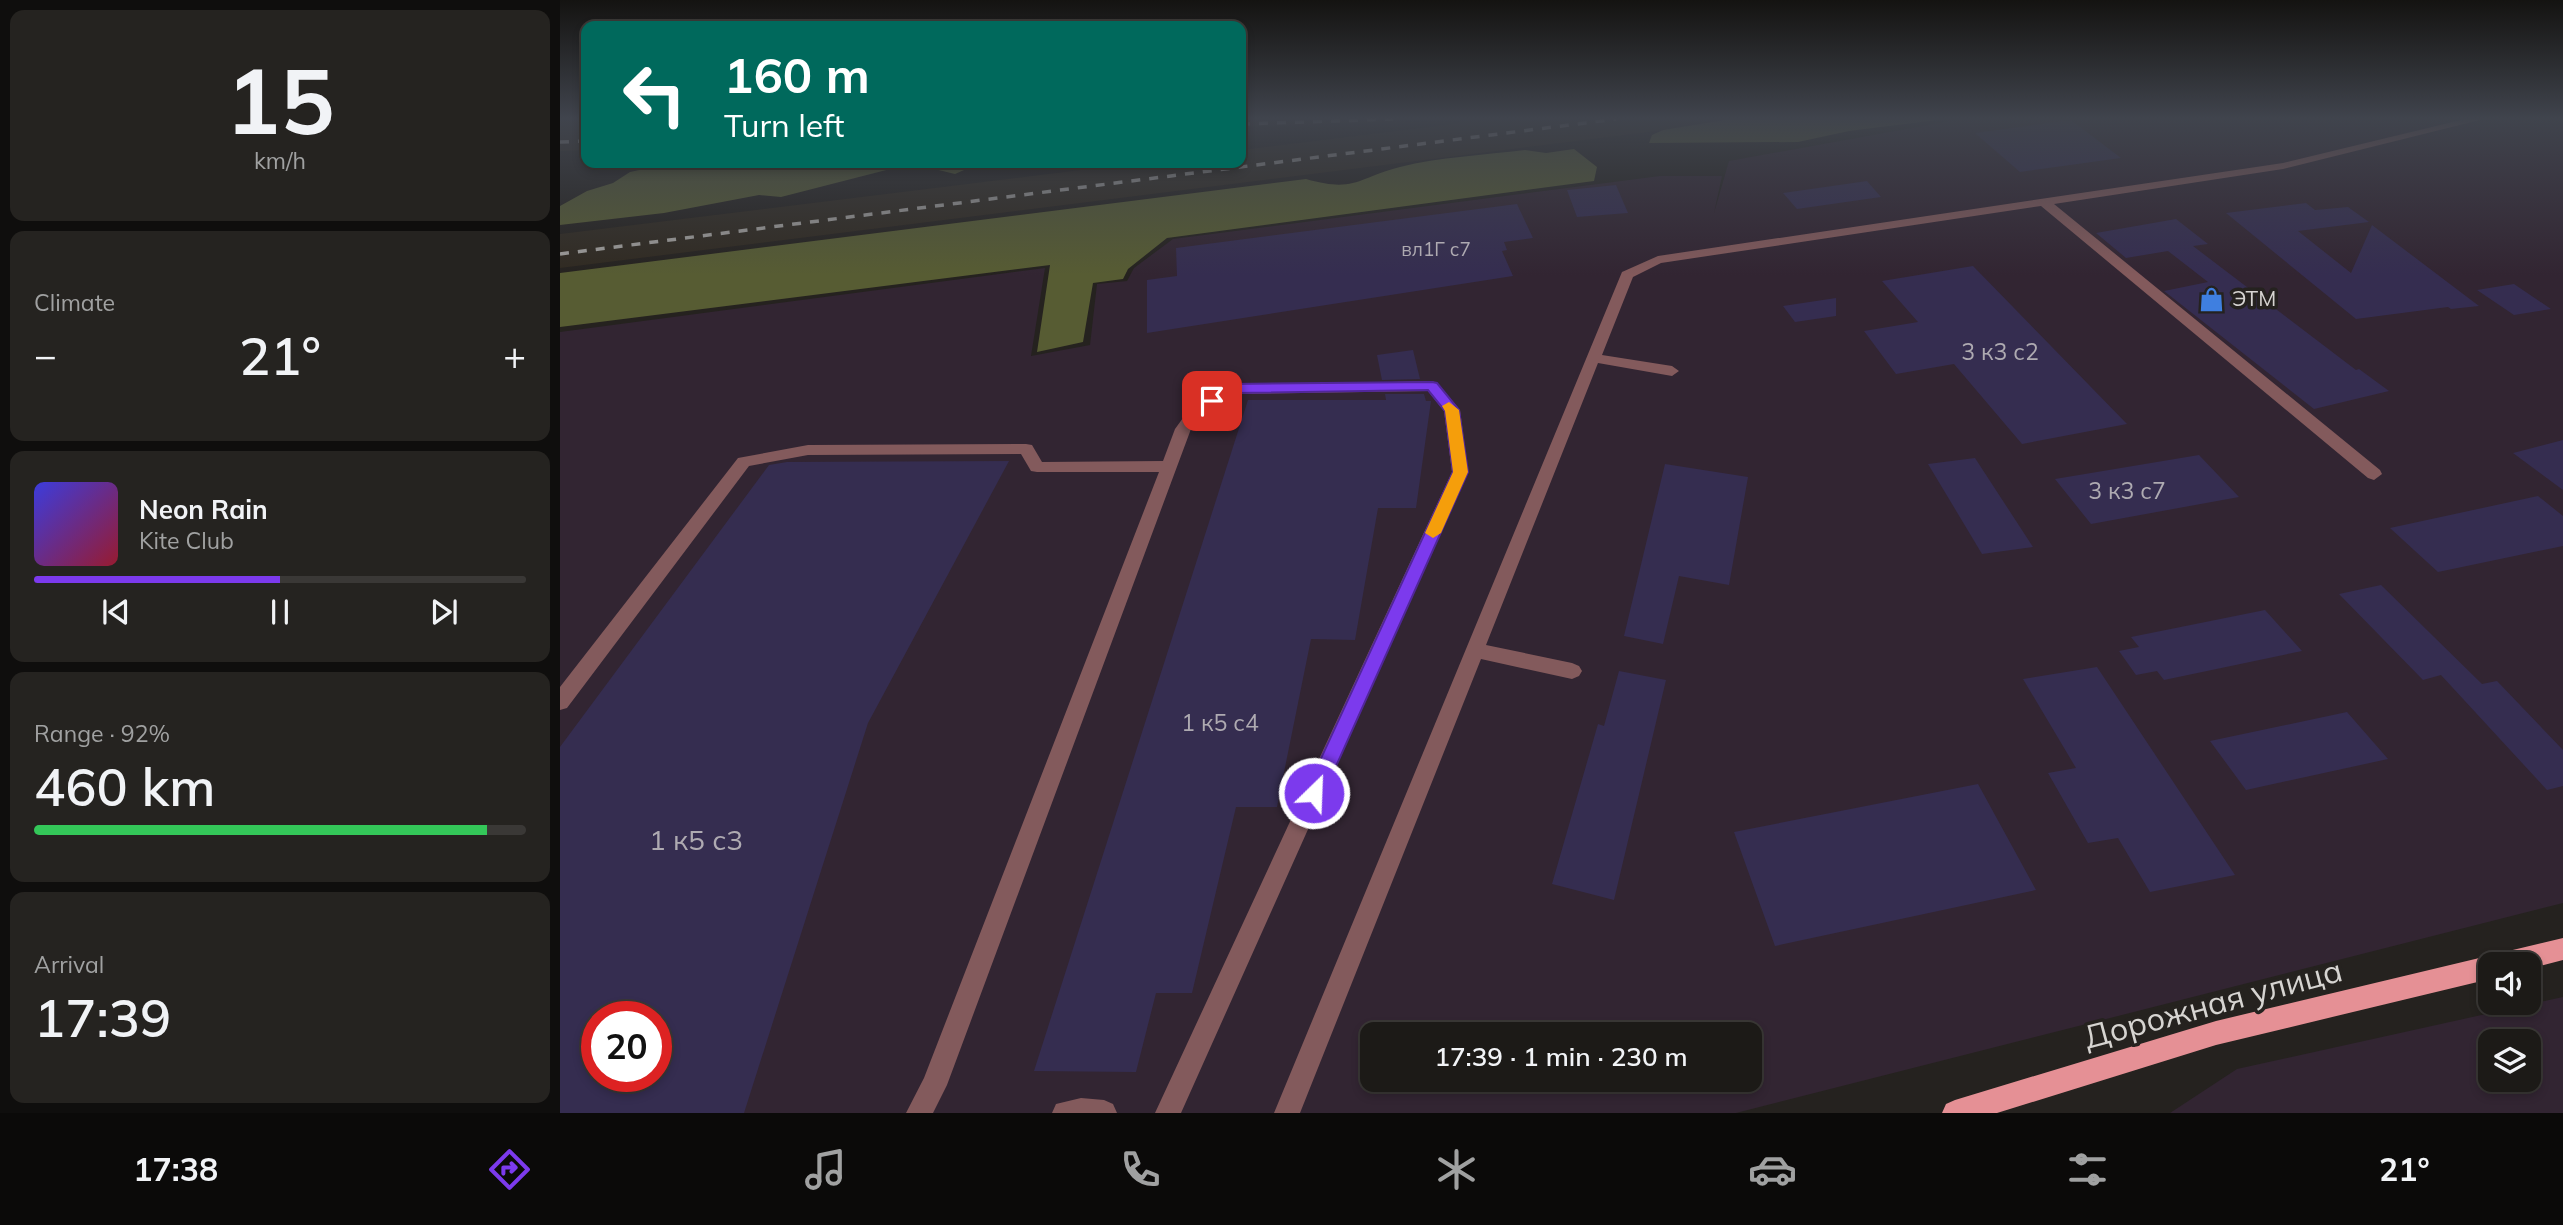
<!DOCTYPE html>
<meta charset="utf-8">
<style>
:root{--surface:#1c1a17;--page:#252320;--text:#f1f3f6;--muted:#a0a1a1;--line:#3a3836;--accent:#7c3aed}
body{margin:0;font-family:Mulish,sans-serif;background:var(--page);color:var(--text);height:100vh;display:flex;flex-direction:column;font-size:26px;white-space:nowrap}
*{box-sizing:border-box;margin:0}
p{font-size:23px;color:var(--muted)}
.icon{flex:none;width:38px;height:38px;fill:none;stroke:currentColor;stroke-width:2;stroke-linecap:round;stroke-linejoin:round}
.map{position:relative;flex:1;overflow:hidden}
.side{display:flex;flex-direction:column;gap:10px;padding:10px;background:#0f0e0d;width:560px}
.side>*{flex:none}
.guide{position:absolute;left:21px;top:21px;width:665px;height:147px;border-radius:14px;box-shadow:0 4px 10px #0003,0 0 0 2px var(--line);background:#00695c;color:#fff;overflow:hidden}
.tools{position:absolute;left:1918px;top:952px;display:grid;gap:14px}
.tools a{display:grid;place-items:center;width:63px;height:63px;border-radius:14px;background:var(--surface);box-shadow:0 4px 10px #0003,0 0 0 2px var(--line);font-size:35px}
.speed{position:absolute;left:21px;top:1001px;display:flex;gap:14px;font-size:35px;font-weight:700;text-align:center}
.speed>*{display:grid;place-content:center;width:91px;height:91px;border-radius:50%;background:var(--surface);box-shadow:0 4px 10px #0003,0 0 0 2px var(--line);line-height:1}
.speed .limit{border:10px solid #d22;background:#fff;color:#111}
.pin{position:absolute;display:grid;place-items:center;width:60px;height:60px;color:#fff;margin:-30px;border-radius:14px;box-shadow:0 4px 10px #0006}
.me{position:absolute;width:77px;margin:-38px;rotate:24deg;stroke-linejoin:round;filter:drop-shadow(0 0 5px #0008)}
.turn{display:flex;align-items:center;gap:24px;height:147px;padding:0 28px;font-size:32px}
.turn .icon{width:91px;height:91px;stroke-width:2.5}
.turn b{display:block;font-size:49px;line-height:60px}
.big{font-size:52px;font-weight:600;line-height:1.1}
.side .card{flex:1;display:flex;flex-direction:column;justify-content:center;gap:10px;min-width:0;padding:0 24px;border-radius:14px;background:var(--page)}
.side .dial{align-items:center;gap:0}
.dial b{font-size:91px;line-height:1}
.song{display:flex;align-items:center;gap:21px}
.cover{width:84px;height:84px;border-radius:10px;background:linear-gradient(135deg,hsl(240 70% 55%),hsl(350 70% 35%))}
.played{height:7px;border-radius:4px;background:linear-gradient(90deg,var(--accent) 50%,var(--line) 50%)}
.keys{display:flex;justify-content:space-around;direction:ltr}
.heat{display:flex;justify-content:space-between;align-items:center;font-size:38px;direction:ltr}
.charge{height:10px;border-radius:5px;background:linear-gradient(90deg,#34c759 92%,var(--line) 0)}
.trip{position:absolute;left:800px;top:1022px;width:402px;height:70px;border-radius:14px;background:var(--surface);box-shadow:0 4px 10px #0003,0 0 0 2px var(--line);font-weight:600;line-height:70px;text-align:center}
.tabs{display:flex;height:112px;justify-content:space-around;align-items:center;background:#0b0a09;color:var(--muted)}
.tabs .icon{width:49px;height:49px}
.tabs .current{color:var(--accent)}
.tabs b{font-size:32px;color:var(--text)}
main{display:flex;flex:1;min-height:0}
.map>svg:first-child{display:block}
.built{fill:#302a21}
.industrial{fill:#322532;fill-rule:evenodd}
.forest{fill:#575c33}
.building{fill:#352d50;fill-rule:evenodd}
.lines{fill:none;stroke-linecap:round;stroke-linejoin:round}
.minor{fill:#835a5c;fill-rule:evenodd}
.major{fill:#e59095;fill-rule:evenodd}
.rail{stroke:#a3a19e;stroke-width:3.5;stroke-dasharray:9 9;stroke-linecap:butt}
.route{fill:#7c3aed;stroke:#51269a;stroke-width:2}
.slow{fill:#f59e0b}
.labels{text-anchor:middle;stroke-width:7;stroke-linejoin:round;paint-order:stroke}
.far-number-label{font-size:19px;fill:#aeaab1}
.far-poi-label{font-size:21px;fill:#d6d4d1;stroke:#25221f;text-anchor:start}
.number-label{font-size:23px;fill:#aeaab1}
.near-number-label{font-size:28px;fill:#aeaab1}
.near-street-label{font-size:32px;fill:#d6d4d1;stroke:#25221f}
</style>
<main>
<section class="side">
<div class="card dial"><b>15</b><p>km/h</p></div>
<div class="card"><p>Climate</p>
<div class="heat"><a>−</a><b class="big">21°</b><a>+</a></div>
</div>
<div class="card">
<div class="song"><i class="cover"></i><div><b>Neon Rain</b><p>Kite Club</p></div></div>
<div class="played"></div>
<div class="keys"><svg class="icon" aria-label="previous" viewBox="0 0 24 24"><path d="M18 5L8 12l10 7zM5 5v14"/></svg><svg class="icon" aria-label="pause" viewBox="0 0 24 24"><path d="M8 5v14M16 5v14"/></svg><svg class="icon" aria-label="next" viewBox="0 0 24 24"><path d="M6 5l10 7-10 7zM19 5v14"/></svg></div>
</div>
<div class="card"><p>Range · 92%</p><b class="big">460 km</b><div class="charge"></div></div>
<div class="card"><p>Arrival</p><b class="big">17:39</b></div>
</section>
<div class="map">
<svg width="2003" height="1113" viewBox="0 0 2003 1113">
<rect width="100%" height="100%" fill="#25221f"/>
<path class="built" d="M0 119H26V150L0 151Z
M681 119H902L681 127Z
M902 119H1192L0 268V234L577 163H681V150L901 123Z"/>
<path class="industrial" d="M1401 119H2003V903L1176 1113H0V332L485 268 471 356 530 345 537 284 567 281 574 268 613 239 1100 176H1162L1154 213 1169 161ZM37 1017H96V1076H37ZM812 1034H1190V1080H812Z
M2003 997V1113H1610L1677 1069ZM1930 1041H1969V1080H1930Z"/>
<path class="forest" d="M1171 119H1385L1289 131 1238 142 1089 143 1092 135 1103 130Z
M1014 149 1037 167 1034 181 607 238 568 269 563 279 533 283 523 342 477 352 490 265 0 327V273L746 179C795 193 797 178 840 167 879 157 925 155 965 150L986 153Z
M112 163H420L395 174 362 166 338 167 221 197 199 195 104 213 0 225V206L27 191 53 183 70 172Z"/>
<path class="building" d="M1511 120 1561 158 1460 172 1415 133Z
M1307 181 1321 197 1237 209 1223 193Z
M1056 185 1068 213 1017 217 1007 190Z
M1746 203 1755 210 1788 207 1809 222 1738 231 1791 273 1812 225 1919 306 1891 309 1888 307 1796 319 1666 213Z
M957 204 973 238 944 242 947 250 942 251 953 276 587 333V280L617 276 616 248Z
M1616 219 1648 244 1633 246 1796 370 1799 369 1829 391 1754 409 1604 291 1648 282 1608 251 1566 258 1536 233Z
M1413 266 1567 424 1462 444 1394 364 1336 374 1304 331 1358 322 1322 281Z
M1954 284 1991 309 1954 315 1917 290Z
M1276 298V316L1235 322 1223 306Z
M853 350 860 379 822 380 817 355Z
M825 394H864L866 401H871L856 508H818L795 640 751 639 717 807H676L632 993H596L576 1072 474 1071 688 400H826Z
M2003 440V490L1953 453Z
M1639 455 1679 497 1531 524 1495 479Z
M1415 458 1473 547 1422 554 1368 464Z
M449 461 308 723 184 1113H0V747L209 465 227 462ZM37 1017H96V1076H37Z
M1105 464 1188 477 1169 585 1119 576 1103 644 1064 636Z
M1978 496 2003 516V546L1878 572 1830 528Z
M1821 585 1922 684 1937 681 2003 750V786L1987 790 1881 675 1863 680 1779 594Z
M1705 610 1742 651 1604 680 1597 671 1576 675 1559 651 1579 647 1571 637Z
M1537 667 1675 875 1590 892 1558 838 1528 843 1488 773 1516 768 1463 679Z
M1059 671 1106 680 1054 900 992 884 1038 724 1044 726Z
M1787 712 1828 759 1686 790 1650 741Z
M1418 784 1476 890 1215 946 1174 832Z"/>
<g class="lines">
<path class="minor" d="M1905 119H1924L1723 169 1494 204 1820 470 1822 474 1814 480 1808 478 1481 206 1101 263 1073 277 1042 355 1112 366 1119 371 1112 376 1038 363 926 645 1012 663 1019 666 1022 671 1019 676 1012 679 921 659 740 1113H714L1062 272 1098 256 1723 163Z
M872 381 877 383 900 410 908 472 621 1113H595L892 472 884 411 868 391 675 394 638 417 631 429 387 1085 373 1113H346L364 1078 599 472H477L471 471 461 454 248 455 189 466 7 708 0 710V687L178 458 248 445 466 444 472 445 482 462 603 461 615 429 628 411 667 386Z
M521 1098 544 1100 553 1104 557 1113H492L496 1104Z"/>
<path class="major" d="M2003 938V960L1969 969V964H1930V979L1656 1045 1437 1113H1382L1386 1104 1395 1100 1656 1021Z"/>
<path class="rail" d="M681 124 833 119
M0 142 26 141
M0 254 1056 119"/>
</g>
<linearGradient id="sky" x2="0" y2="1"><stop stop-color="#141311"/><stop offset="0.43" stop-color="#40444d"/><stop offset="1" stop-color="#40444d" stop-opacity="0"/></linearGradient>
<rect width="2003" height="275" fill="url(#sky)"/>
<path class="route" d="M872 382 877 383 899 410 908 472 764 793 761 799 754 801 747 799 745 793 893 472 885 411 868 390 675 393 657 404H648L645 401 672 384Z"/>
<path class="slow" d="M889 402 899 410 908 472 881 533 873 538 865 533 893 472 885 411 882 406Z"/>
<defs>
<symbol id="shop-bare" viewBox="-9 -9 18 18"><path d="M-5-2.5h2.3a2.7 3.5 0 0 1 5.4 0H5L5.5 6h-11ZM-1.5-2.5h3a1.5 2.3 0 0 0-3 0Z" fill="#3f7fe0" stroke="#25221f" stroke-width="2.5" paint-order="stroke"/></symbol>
</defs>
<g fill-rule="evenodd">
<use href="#shop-bare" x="1634" y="282" width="35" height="35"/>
</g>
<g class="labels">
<g class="far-number-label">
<text x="876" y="256">вл1Г с7</text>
</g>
<g class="far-poi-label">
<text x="1672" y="306">ЭТМ</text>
</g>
<g class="number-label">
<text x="1440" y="360">3 к3 с2</text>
<text x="1567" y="499">3 к3 с7</text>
<text x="660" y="731">1 к5 с4</text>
</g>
<g class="near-number-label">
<text x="136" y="850">1 к5 с3</text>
</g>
<g class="near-street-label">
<text transform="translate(1653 1004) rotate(-15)" y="11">Дорожная улица</text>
</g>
</g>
</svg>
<div class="tools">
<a><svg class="icon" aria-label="sound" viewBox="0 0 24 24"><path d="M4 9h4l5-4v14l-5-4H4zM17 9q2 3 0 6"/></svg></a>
<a><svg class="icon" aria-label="layers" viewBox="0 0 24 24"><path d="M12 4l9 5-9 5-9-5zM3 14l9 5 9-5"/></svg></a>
</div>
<div class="speed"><div class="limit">20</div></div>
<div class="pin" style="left:652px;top:401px;background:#d93025"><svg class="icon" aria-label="arrive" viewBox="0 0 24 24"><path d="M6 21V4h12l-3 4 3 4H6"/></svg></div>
<svg class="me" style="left:754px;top:793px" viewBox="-20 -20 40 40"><circle r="17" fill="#7c3aed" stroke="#fff" stroke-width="3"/><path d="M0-11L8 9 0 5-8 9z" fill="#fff"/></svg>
<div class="trip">17:39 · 1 min · 230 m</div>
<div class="guide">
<div class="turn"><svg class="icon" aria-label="left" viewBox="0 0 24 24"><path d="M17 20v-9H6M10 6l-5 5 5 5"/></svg><div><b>160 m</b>Turn left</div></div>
</div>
</div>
</main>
<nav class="tabs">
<b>17:38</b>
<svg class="icon current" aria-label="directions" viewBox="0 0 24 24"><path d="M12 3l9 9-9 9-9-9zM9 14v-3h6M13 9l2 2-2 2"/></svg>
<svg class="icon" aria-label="music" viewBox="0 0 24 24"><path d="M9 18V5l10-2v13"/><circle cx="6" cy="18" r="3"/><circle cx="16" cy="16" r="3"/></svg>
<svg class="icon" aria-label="phone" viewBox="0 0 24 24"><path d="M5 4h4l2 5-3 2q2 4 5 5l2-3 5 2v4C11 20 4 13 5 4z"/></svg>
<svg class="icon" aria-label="climate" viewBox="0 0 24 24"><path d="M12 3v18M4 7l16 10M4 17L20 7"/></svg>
<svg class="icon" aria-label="car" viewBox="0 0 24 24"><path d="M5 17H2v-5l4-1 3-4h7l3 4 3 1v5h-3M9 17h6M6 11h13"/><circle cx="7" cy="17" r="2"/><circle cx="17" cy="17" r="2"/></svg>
<svg class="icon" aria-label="filters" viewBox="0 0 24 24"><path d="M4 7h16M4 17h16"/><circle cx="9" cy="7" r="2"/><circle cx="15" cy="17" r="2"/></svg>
<b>21°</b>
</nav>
